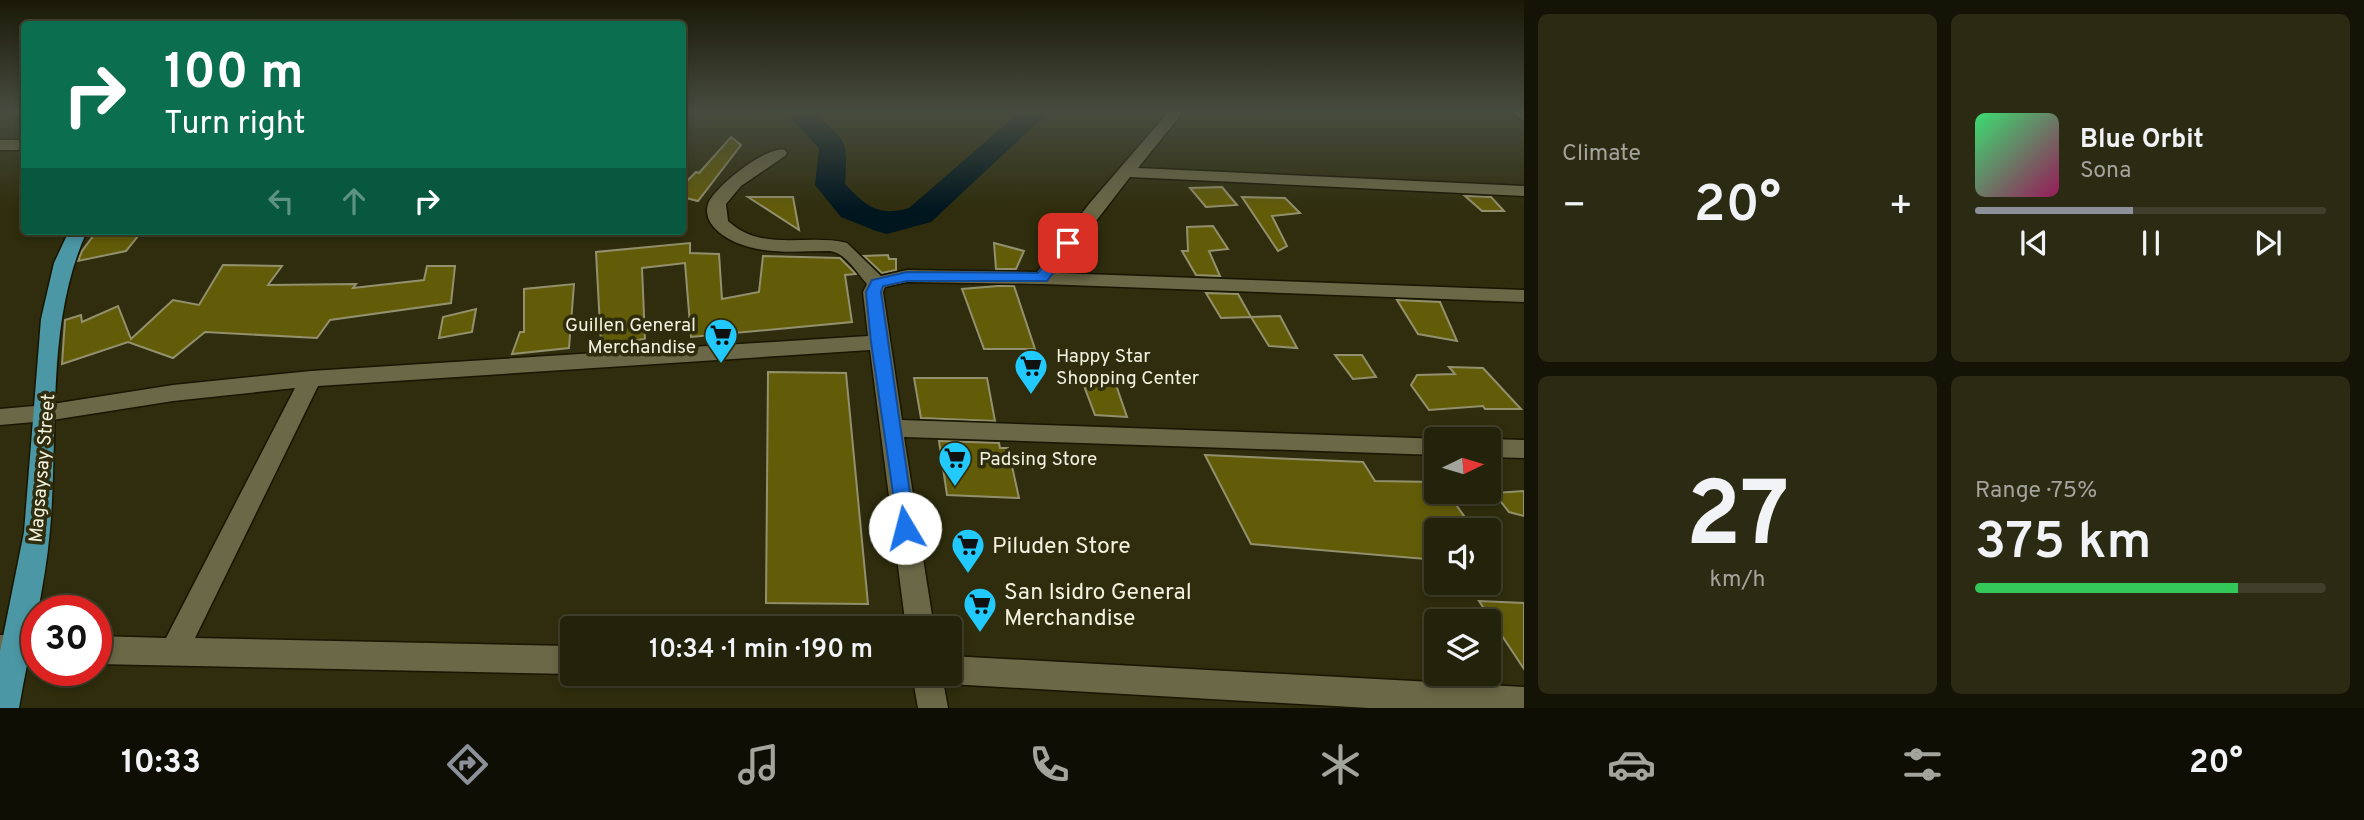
<!DOCTYPE html>
<meta charset="utf-8">
<style>
:root{--surface:#23220a;--page:#2b2a13;--text:#f1f3f6;--muted:#a3a49c;--line:#403f2b;--accent:#8c9099}
body{margin:0;font-family:Overpass,sans-serif;background:var(--page);color:var(--text);height:100vh;display:flex;flex-direction:column;font-size:26px;white-space:nowrap}
*{box-sizing:border-box;margin:0}
p{font-size:23px;color:var(--muted)}
.icon{flex:none;width:38px;height:38px;fill:none;stroke:currentColor;stroke-width:2;stroke-linecap:round;stroke-linejoin:round}
.map{position:relative;flex:1;overflow:hidden}
.sheet{display:flex;flex-direction:column;gap:14px;padding:14px;background:#131306;width:840px}
.sheet>*{flex:none}
.banner{position:absolute;left:21px;top:21px;width:665px;height:214px;border-radius:7px;box-shadow:0 4px 10px #0003,0 0 0 2px var(--line);background:#0b6e4f;color:#fff;overflow:hidden}
.needle{width:46px;rotate:85deg}
.buttons{position:absolute;left:1424px;top:427px;display:grid;gap:14px}
.buttons a{display:grid;place-items:center;width:77px;height:77px;border-radius:7px;background:var(--surface);box-shadow:0 4px 10px #0003,0 0 0 2px var(--line);font-size:35px}
.speed{position:absolute;left:21px;top:595px;display:flex;gap:14px;font-size:35px;font-weight:700;text-align:center}
.speed>*{display:grid;place-content:center;width:91px;height:91px;border-radius:50%;background:var(--surface);box-shadow:0 4px 10px #0003,0 0 0 2px var(--line);line-height:1}
.speed .limit{border:10px solid #d22;background:#fff;color:#111}
.pin{position:absolute;display:grid;place-items:center;width:60px;height:60px;color:#fff;margin:-30px;border-radius:14px;box-shadow:0 4px 10px #0006}
.me{position:absolute;width:77px;margin:-38px;rotate:352deg;stroke-linejoin:round;filter:drop-shadow(0 0 5px #0008)}
.turn{display:flex;align-items:center;gap:24px;height:147px;padding:0 28px;font-size:32px}
.turn .icon{width:91px;height:91px;stroke-width:2.5}
.turn b{display:block;font-size:49px;line-height:60px}
.lanes{display:flex;align-items:center;height:66px;padding:0 28px;background:#0003;justify-content:center;gap:35px;direction:ltr}
.lanes .off{opacity:.35}
.big{font-size:52px;font-weight:600;line-height:1.1}
.sheet .card{flex:1;display:flex;flex-direction:column;justify-content:center;gap:10px;min-width:0;padding:0 24px;border-radius:10px;background:var(--page)}
.sheet .dial{align-items:center;gap:0}
.dial b{font-size:91px;line-height:1}
.song{display:flex;align-items:center;gap:21px}
.cover{width:84px;height:84px;border-radius:10px;background:linear-gradient(135deg,hsl(140 70% 55%),hsl(330 70% 35%))}
.played{height:7px;border-radius:4px;background:linear-gradient(90deg,var(--accent) 45%,var(--line) 45%)}
.keys{display:flex;justify-content:space-around;direction:ltr}
.heat{display:flex;justify-content:space-between;align-items:center;font-size:38px;direction:ltr}
.charge{height:10px;border-radius:5px;background:linear-gradient(90deg,#34c759 75%,var(--line) 0)}
.sheet .tiles{flex:1;display:grid;gap:14px;grid-template-columns:repeat(2,1fr)}
.trip{position:absolute;left:560px;top:616px;width:402px;height:70px;border-radius:7px;background:var(--surface);box-shadow:0 4px 10px #0003,0 0 0 2px var(--line);font-weight:600;line-height:70px;text-align:center}
.dock{display:flex;height:112px;justify-content:space-around;align-items:center;background:#0e0e04;color:var(--muted)}
.dock .icon{width:49px;height:49px}
.dock .current{color:var(--accent)}
.dock b{font-size:32px;color:var(--text)}
main{display:flex;flex:1;min-height:0}
.map>svg:first-child{display:block}
.lines{fill:none;stroke-linecap:round;stroke-linejoin:round}
.river{fill:#00161f;fill-rule:evenodd}
.building{fill:#625b08;stroke:#93906e;stroke-width:2}
.minor-casing{stroke:#181500;stroke-width:3}
.major-casing{stroke:#181500;stroke-width:3}
.minor{fill:#6b6847;fill-rule:evenodd}
.major{fill:#4c97a5;fill-rule:evenodd}
.route{fill:#1a73e8;stroke:#114b97;stroke-width:2}
.labels{text-anchor:middle;stroke-width:7;stroke-linejoin:round;paint-order:stroke}
.poi-label{font-size:19px;fill:#f3f2e0;stroke:#2f2d0d;text-anchor:start}
.street-label{font-size:19px;fill:#f3f2e0;stroke:#2f2d0d}
.near-poi-label{font-size:23px;fill:#f3f2e0;stroke:#2f2d0d;text-anchor:start}
</style>
<main>
<div class="map">
<svg width="1524" height="708" viewBox="0 0 1524 708">
<rect width="100%" height="100%" fill="#2f2d0d"/>
<g class="lines">
<path class="river" d="M784 111H813C846 143 848 136 845 184 866 206 878 217 909 208L1021 111H1050L931 222 887 234 876 231 841 217 815 185 819 148Z"/>
</g>
<path class="building" d="M731 137 741 145 698 201 682 197V186L696 172 699 173Z
M1222 187 1237 205 1206 207 1190 188Z
M1465 196 1491 197 1504 211H1482Z
M748 197H793L799 230Z
M1242 197 1285 198 1300 213 1272 216 1287 246 1278 251Z
M1213 226 1228 249 1209 251 1220 276 1196 275 1182 251H1188L1187 227Z
M97 231H142L126 251 78 261 82 251Z
M690 243V253L719 254 722 299 759 292 763 256 840 258 856 274 845 275 852 322 691 337 685 263 642 268 645 339 601 345 596 252Z
M994 243 1024 251 1016 269H996Z
M888 255 889 259H896V270L882 273 864 256Z
M223 265 282 266 268 285 356 284 353 288 424 280 427 266H455L451 303 330 320 317 338 205 332 173 358 128 342 62 364 65 320 81 315 82 322 118 306 131 339 173 300 199 305Z
M574 284 569 348 512 354 520 332H524V289Z
M998 286H1014L1035 349H984L962 289Z
M1206 293 1238 294 1251 317 1221 318Z
M1397 300 1440 302 1457 341 1418 334Z
M476 309 472 332 439 338 443 317Z
M1280 316 1297 348 1269 346 1251 317Z
M1335 355H1362L1376 377 1353 379Z
M1449 367 1483 368 1521 409H1485L1483 406 1429 410 1411 385 1417 375 1455 374Z
M768 372 846 373 868 604 766 603Z
M914 378H987L995 421 921 418Z
M1081 378 1115 382 1127 417 1095 415Z
M939 441 999 443 1000 448H1008L1019 498 947 495Z
M1205 455 1363 462 1375 481 1437 482V492H1447L1474 530H1437V560L1251 544Z
M1524 491V516L1509 512 1494 493Z
M1479 601 1524 603V669Z"/>
<g class="lines">
<defs>
<path id="minor" d="M1166 111H1180L1179 117 1138 168 1524 186V196L1130 177 1056 273 1524 290V302L1042 284 907 282 885 287 883 292 902 420 1444 439H1437V455L904 437 934 628H906L870 350 318 386 195 638 572 646V674L96 664V636L166 638 295 388 173 401 46 421 0 425V409L46 405 173 385 311 371 868 336 863 292 867 284C857 273 846 253 830 251 803 251 776 254 749 247 732 243 701 227 708 204 714 187 767 145 785 150L787 153 785 156 741 186 726 204 728 221C763 253 807 233 847 243L881 276 907 270 1037 272 1089 204 1165 116Z
M1510 111H1524V121Z
M0 140H24V150H0Z
M1488 439H1489L1524 440V458L1489 457Z
M0 635H37V661H0Z
M950 656 1524 687V708H1369L950 684 943 681 948 708H918L912 674H950Z"/>
<path id="major" d="M69 231H87C45 323 59 431 50 530 45 589 29 649 19 708H0V652L24 532 41 319 54 263Z"/>
</defs>
<use href="#minor" class="minor-casing"/>
<use href="#major" class="major-casing"/>
<use href="#minor" class="minor"/>
<use href="#major" class="major"/>
</g>
<linearGradient id="sky" x2="0" y2="1"><stop stop-color="#1a1907"/><stop offset="0.53" stop-color="#474c40"/><stop offset="1" stop-color="#474c40" stop-opacity="0"/></linearGradient>
<rect width="1524" height="210" fill="url(#sky)"/>
<path class="route" d="M1068 239 1075 243 1047 281H907L883 286 881 292 915 528 912 534 905 536 899 534 871 342 866 292 872 280 907 272 1038 273 1064 240Z"/>
<defs>
<symbol id="supermarket-pin" viewBox="-11 -11 22 30"><path d="M0 17L-7.5 6A9.5 9.5 0 1 1 7.5 6Z" fill="#21c9fd" stroke="#2f2d0d"/><path d="M-6-5.5h2.5l.6 2H6L4.5 2H-2.5L-4.4-4H-6ZM-1.5 3.2a1.3 1.3 0 1 0 .1 0ZM3 3.2a1.3 1.3 0 1 0 .1 0Z" fill="#111"/></symbol>
</defs>
<g fill-rule="evenodd">
<use href="#supermarket-pin" x="702" y="316" width="38" height="52"/>
<use href="#supermarket-pin" x="1012" y="347" width="38" height="52"/>
<use href="#supermarket-pin" x="936" y="439" width="38" height="52"/>
<use href="#supermarket-pin" x="949" y="526" width="38" height="52"/>
<use href="#supermarket-pin" x="961" y="585" width="38" height="52"/>
</g>
<g class="labels">
<g class="poi-label">
<text x="696" y="331" text-anchor="end">Guillen General<tspan x="696" dy="22">Merchandise</tspan></text>
<text x="1056" y="362">Happy Star<tspan x="1056" dy="22">Shopping Center</tspan></text>
<text x="979" y="465">Padsing Store</text>
</g>
<g class="street-label">
<text transform="translate(41 468) rotate(-85)" y="7">Magsaysay Street</text>
</g>
<g class="near-poi-label">
<text x="992" y="553">Piluden Store</text>
<text x="1004" y="599">San Isidro General<tspan x="1004" dy="26">Merchandise</tspan></text>
</g>
</g>
</svg>
<div class="buttons">
<a><svg class="needle" viewBox="-14 -14 28 28"><path d="M0-13l5 13h-10z" fill="#e53935"/><path d="M0 13l5-13h-10z" fill="#a3a49c"/></svg></a>
<a><svg class="icon" aria-label="sound" viewBox="0 0 24 24"><path d="M4 9h4l5-4v14l-5-4H4zM17 9q2 3 0 6"/></svg></a>
<a><svg class="icon" aria-label="layers" viewBox="0 0 24 24"><path d="M12 4l9 5-9 5-9-5zM3 14l9 5 9-5"/></svg></a>
</div>
<div class="speed"><div class="limit">30</div></div>
<div class="pin" style="left:1068px;top:243px;background:#d93025"><svg class="icon" aria-label="arrive" viewBox="0 0 24 24"><path d="M6 21V4h12l-3 4 3 4H6"/></svg></div>
<svg class="me" style="left:905px;top:528px" viewBox="-20 -20 40 40"><circle r="19" fill="#fff"/><path d="M0-13L10 11 0 6-10 11z" fill="#1a73e8"/></svg>
<div class="trip">10:34 · 1 min · 190 m</div>
<div class="banner">
<div class="turn"><svg class="icon" aria-label="right" viewBox="0 0 24 24"><path d="M7 20v-9h11M14 6l5 5-5 5"/></svg><div><b>100 m</b>Turn right</div></div>
<div class="lanes"><svg class="icon off" aria-label="left" viewBox="0 0 24 24"><path d="M17 20v-9H6M10 6l-5 5 5 5"/></svg><svg class="icon off" aria-label="ahead" viewBox="0 0 24 24"><path d="M12 20V5M6 11l6-6 6 6"/></svg><svg class="icon" aria-label="right" viewBox="0 0 24 24"><path d="M7 20v-9h11M14 6l5 5-5 5"/></svg></div>
</div>
</div>
<section class="sheet">
<div class="tiles">
<div class="card"><p>Climate</p>
<div class="heat"><a>−</a><b class="big">20°</b><a>+</a></div>
</div>
<div class="card">
<div class="song"><i class="cover"></i><div><b>Blue Orbit</b><p>Sona</p></div></div>
<div class="played"></div>
<div class="keys"><svg class="icon" aria-label="previous" viewBox="0 0 24 24"><path d="M18 5L8 12l10 7zM5 5v14"/></svg><svg class="icon" aria-label="pause" viewBox="0 0 24 24"><path d="M8 5v14M16 5v14"/></svg><svg class="icon" aria-label="next" viewBox="0 0 24 24"><path d="M6 5l10 7-10 7zM19 5v14"/></svg></div>
</div>
<div class="card dial"><b>27</b><p>km/h</p></div>
<div class="card"><p>Range · 75%</p><b class="big">375 km</b><div class="charge"></div></div>
</div>
</section>
</main>
<nav class="dock">
<b>10:33</b>
<svg class="icon current" aria-label="directions" viewBox="0 0 24 24"><path d="M12 3l9 9-9 9-9-9zM9 14v-3h6M13 9l2 2-2 2"/></svg>
<svg class="icon" aria-label="music" viewBox="0 0 24 24"><path d="M9 18V5l10-2v13"/><circle cx="6" cy="18" r="3"/><circle cx="16" cy="16" r="3"/></svg>
<svg class="icon" aria-label="phone" viewBox="0 0 24 24"><path d="M5 4h4l2 5-3 2q2 4 5 5l2-3 5 2v4C11 20 4 13 5 4z"/></svg>
<svg class="icon" aria-label="climate" viewBox="0 0 24 24"><path d="M12 3v18M4 7l16 10M4 17L20 7"/></svg>
<svg class="icon" aria-label="car" viewBox="0 0 24 24"><path d="M5 17H2v-5l4-1 3-4h7l3 4 3 1v5h-3M9 17h6M6 11h13"/><circle cx="7" cy="17" r="2"/><circle cx="17" cy="17" r="2"/></svg>
<svg class="icon" aria-label="filters" viewBox="0 0 24 24"><path d="M4 7h16M4 17h16"/><circle cx="9" cy="7" r="2"/><circle cx="15" cy="17" r="2"/></svg>
<b>20°</b>
</nav>
